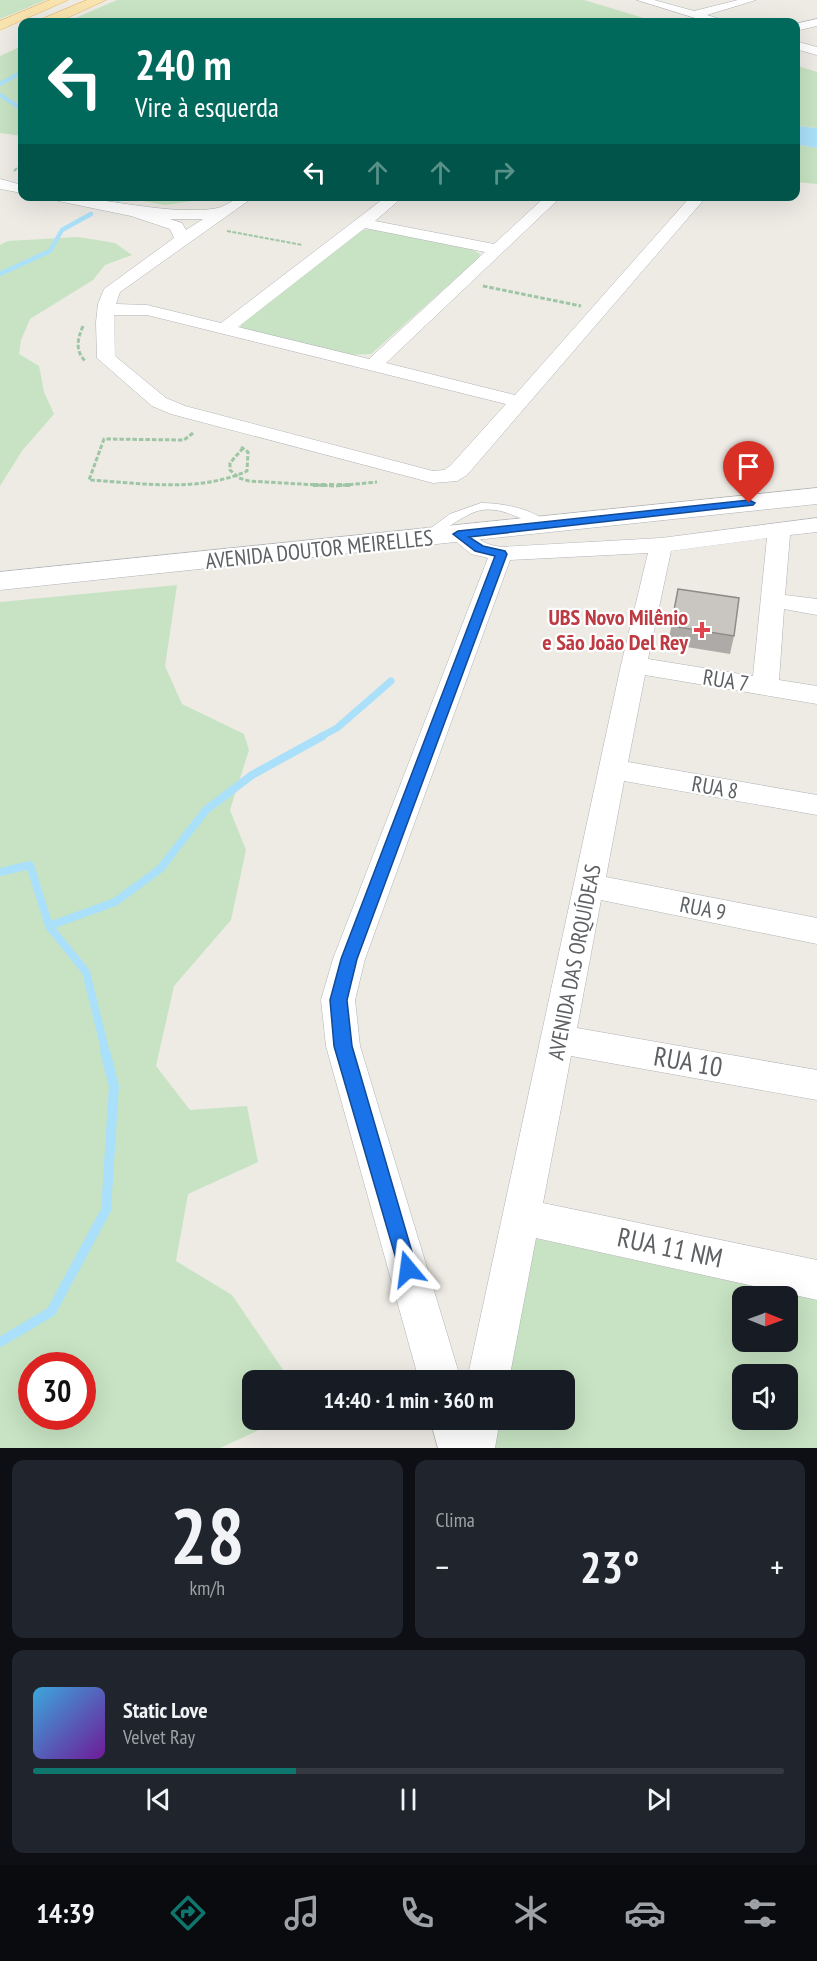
<!DOCTYPE html>
<html lang="pt">
<meta charset="utf-8">
<style>
:root{--surface:#171b24;--page:#20242c;--text:#f1f3f6;--muted:#9ea1a6;--line:#363941;--accent:#0f766e}
body{margin:0;font-family:"PT Sans Narrow",sans-serif;background:var(--page);color:var(--text);height:100vh;display:flex;flex-direction:column;font-size:22px;white-space:nowrap}
*{box-sizing:border-box;margin:0}
p{font-size:20px;color:var(--muted)}
.icon{flex:none;width:33px;height:33px;fill:none;stroke:currentColor;stroke-width:2;stroke-linecap:round;stroke-linejoin:round}
.map{position:relative;height:1448px;overflow:hidden}
.side{display:flex;flex-direction:column;gap:12px;padding:12px;background:#0d0f14;flex:1}
.side>*{flex:none}
.banner{position:absolute;left:18px;top:18px;width:782px;height:183px;border-radius:12px;box-shadow:0 6px 24px #0002;background:#00695c;color:#fff;overflow:hidden}
.needle{width:39px;rotate:91deg}
.controls{position:absolute;left:732px;top:1286px;display:grid;gap:12px}
.controls a{display:grid;place-items:center;width:66px;height:66px;border-radius:12px;background:var(--surface);box-shadow:0 6px 24px #0002;font-size:30px}
.speed{position:absolute;left:18px;top:1352px;display:flex;gap:12px;font-size:30px;font-weight:700;text-align:center}
.speed>*{display:grid;place-content:center;width:78px;height:78px;border-radius:50%;background:var(--surface);box-shadow:0 6px 24px #0002;line-height:1}
.speed .limit{border:9px solid #d22;background:#fff;color:#111}
.pin{position:absolute;display:grid;place-items:center;width:51px;height:51px;color:#fff;margin:-62px -26px;border-radius:50% 50% 50% 0;rotate:-45deg;box-shadow:0 0 6px #0007}
.pin .icon{rotate:45deg}
.me{position:absolute;width:66px;margin:-33px;rotate:344deg;stroke-linejoin:round;filter:drop-shadow(0 0 4px #0008)}
.turn{display:flex;align-items:center;gap:21px;height:126px;padding:0 18px;font-size:27px}
.turn .icon{width:78px;height:78px;stroke-width:2.5}
.turn b{display:block;font-size:42px;line-height:51px}
.lanes{display:flex;align-items:center;height:57px;padding:0 18px;background:#0003;justify-content:center;gap:30px;direction:ltr}
.lanes .off{opacity:.35}
.big{font-size:45px;font-weight:800;line-height:1.1}
.side .card{flex:1;display:flex;flex-direction:column;justify-content:center;gap:9px;min-width:0;padding:0 21px;border-radius:12px;background:var(--page)}
.side .dial{align-items:center;gap:0}
.dial b{font-size:78px;line-height:1}
.song{display:flex;align-items:center;gap:18px}
.cover{width:72px;height:72px;border-radius:9px;background:linear-gradient(135deg,hsl(200 70% 55%),hsl(280 70% 35%))}
.played{height:6px;border-radius:3px;background:linear-gradient(90deg,var(--accent) 35%,var(--line) 35%)}
.keys{display:flex;justify-content:space-around;direction:ltr}
.heat{display:flex;justify-content:space-between;align-items:center;font-size:33px;direction:ltr}
.side .tiles{flex:1;display:grid;gap:12px;grid-template-columns:1fr 1fr}
.card:last-child{grid-column:span 2}
.trip{position:absolute;left:242px;top:1370px;width:333px;height:60px;border-radius:12px;background:var(--surface);box-shadow:0 6px 24px #0002;font-weight:800;line-height:60px;text-align:center}
.tabs{display:flex;height:96px;justify-content:space-around;align-items:center;background:#090b0e;color:var(--muted)}
.tabs .icon{width:42px;height:42px}
.tabs .selected{color:var(--accent)}
.tabs b{font-size:27px;color:var(--text)}
.map>svg:first-child{display:block}
.green{fill:#c7e3c3;fill-rule:evenodd}
.water{fill:#aae0f9}
.lines{fill:none;stroke-linecap:round;stroke-linejoin:round}
.stream-far4{stroke:#aae0f9;stroke-width:4}
.stream-far3{stroke:#aae0f9;stroke-width:4.5}
.stream-far2{stroke:#aae0f9;stroke-width:7}
.stream-far1{stroke:#aae0f9;stroke-width:8}
.stream{stroke:#aae0f9;stroke-width:10}
.lane-casing{stroke:#b0b3b6;stroke-width:1}
.street-casing{stroke:#b0b3b6;stroke-width:1}
.secondary-casing{stroke:#b1b5b8;stroke-width:1}
.primary-casing{stroke:#e7b365;stroke-width:1}
.path-far2{stroke:#9ec6a5;stroke-width:2;stroke-dasharray:4 1.5;stroke-linecap:butt}
.path-far1{stroke:#9ec6a5;stroke-width:3;stroke-dasharray:4.5 2;stroke-linecap:butt}
.path{stroke:#9ec6a5;stroke-width:4;stroke-dasharray:5 3;stroke-linecap:butt}
.lane{fill:#fff;fill-rule:evenodd}
.street{fill:#fff;fill-rule:evenodd}
.secondary{fill:#fff;fill-rule:evenodd}
.primary{fill:#f9e4af;fill-rule:evenodd}
.wall{fill:#adaaa7}
.building{fill:#c9c6c2;stroke:#8d8b88;stroke-width:1.5}
.route{fill:#1a73e8;stroke:#114b97;stroke-width:1.5}
.health-dot{fill:#e0444e;stroke:#fff;stroke-width:2}
.labels{text-anchor:middle;stroke-width:4.5;stroke-linejoin:round;paint-order:stroke}
.street-label{font-size:22px;fill:#5d6164;stroke:#fff}
.health-label{font-size:22px;font-weight:bold;fill:#be3a42;stroke:#fff;text-anchor:end}
.near-street-label{font-size:27px;fill:#5d6164;stroke:#fff}
</style>
<div class="map">
<svg width="817" height="1448" viewBox="0 0 817 1448">
<rect width="100%" height="100%" fill="#eeebe5"/>
<path class="green" d="M0 0H46L0 19Z
M117 0H584L657 22H66Z
M22 46V136L0 133V56Z
M795 65 817 72V128L795 126Z
M795 144 817 148V184L795 182Z
M121 197H220L165 205Z
M373 229 473 250 480 254 479 258 371 354 347 355 243 329 239 324 360 230Z
M78 237 115 243 132 255 105 265 93 280 30 319 21 340 19 354 39 366 44 392 54 414 22 451 0 486V245L8 241Z
M177 585 165 666 182 704 244 734 249 750 230 810 246 850 231 920 174 986 156 1066 190 1110 247 1106 258 1162 188 1194 176 1261 232 1295 290 1380H252V1419H283L220 1448H0V602ZM32 1365H82V1416H32Z
M533 1238 817 1300V1448H495L500 1419H564V1380H507ZM742 1296H788V1341H742ZM742 1374H788V1419H742Z"/>
<path class="water" d="M795 126 817 128V148L795 144Z"/>
<g class="lines">
<path class="stream-far4" d="M0 84 22 72
M0 95 22 109"/>
<path class="stream-far3" d="M118 200 124 196
M0 274 50 251 62 230 91 214"/>
<path class="stream-far2" d="M320 737 337 728 391 681"/>
<path class="stream-far1" d="M0 872 30 865 49 926 86 972 106 1053
M49 926 115 902 160 869 206 810 252 775 323 736"/>
<path class="stream" d="M0 1342 51 1312 106 1210 114 1086 105 1051"/>
<defs>
<path id="lane" d="M481 503C504 503 534 509 551 525L545 528C523 522 506 507 482 510 462 513 431 543 419 540L417 538 450 514Z"/>
<path id="street" d="M637 0H654L694 11 738 0H756L707 15 723 20 724 22H708Z
M817 19V26L795 31V24Z
M795 41 817 47V55L795 49Z
M0 179 22 185V193L0 189Z
M51 196C97 196 142 210 189 210 198 210 213 210 221 207 239 199 233 196 255 196L120 292 116 304 147 305 221 323 387 196H404L375 221 494 244 546 196H562L386 363 515 395 691 196H707L467 475 457 481 433 483 171 414 152 406 97 358 96 322 98 304 104 289 174 238 170 229 131 216 58 201ZM170 219H203L186 230 182 223ZM365 228 485 252 369 359 238 327ZM114 315H147L506 404 451 465 444 470 433 471 185 406 166 398 115 356Z
M817 518V532L790 535 785 595 817 599V615L784 609 779 680 817 686V704L645 675 628 762 817 795V815L624 781 606 877 817 918V944L601 900 577 1028 817 1070V1100L571 1056 543 1203 817 1260V1300L536 1238 509 1380H467L621 665 648 553 510 560 365 959 355 1000 360 1046 461 1380H419L326 1046 321 1000 333 959 488 558 471 554 447 534 450 529C467 525 472 537 486 543 490 545 496 546 501 547L661 538ZM767 538 753 676 648 659 671 551Z
M430 1419H500L495 1448H438Z"/>
<path id="secondary" d="M817 488V504L0 590V572Z"/>
<path id="primary" d="M50 0H68L0 30V21Z
M87 0H106L58 22H40L42 19Z"/>
</defs>
<use href="#lane" class="lane-casing"/>
<use href="#street" class="street-casing"/>
<use href="#secondary" class="secondary-casing"/>
<use href="#primary" class="primary-casing"/>
<path class="path-far2" d="M14 171 22 164
M227 231 302 245"/>
<path class="path-far1" d="M483 286 581 306
M83 326C77 340 75 351 86 362
M193 433 184 440 104 439 89 480C141 483 198 493 247 471L248 452 241 447
M243 448 230 463V470L239 478 249 481 336 486 377 482"/>
<path class="path" d="M313 485H350"/>
<use href="#lane" class="lane"/>
<use href="#street" class="street"/>
<use href="#secondary" class="secondary"/>
<use href="#primary" class="primary"/>
</g>
<path class="wall" d="M678 589 734 636 730 654 668 644Z"/>
<path class="building" d="M678 589 739 598 734 636 671 626Z"/>
<path class="route" d="M749 500 755 503 753 505 469 537 483 546 505 551 507 554 357 959 347 1000 352 1046 417 1269 415 1276 408 1278 401 1276 334 1046 330 1000 341 959 495 556 475 551 453 534 458 531Z"/>
<path class="health-dot" d="M699 621h6v6h6v6h-6v6h-6v-6h-6v-6h6z"/>
<g class="labels">
<g class="street-label">
<text transform="translate(319 549) rotate(-6)" y="8">AVENIDA DOUTOR MEIRELLES</text>
<text transform="translate(726 680) rotate(9)" y="8">RUA 7</text>
<text transform="translate(715 787) rotate(10)" y="8">RUA 8</text>
<text transform="translate(703 908) rotate(11)" y="8">RUA 9</text>
<text transform="translate(574 962) rotate(-79)" y="8">AVENIDA DAS ORQUÍDEAS</text>
</g>
<g class="health-label">
<text x="688" y="625">UBS Novo Milênio<tspan x="688" dy="25">e São João Del Rey</tspan></text>
</g>
<g class="near-street-label">
<text transform="translate(688 1062) rotate(10)" y="9">RUA 10</text>
<text transform="translate(670 1248) rotate(12)" y="9">RUA 11 NM</text>
</g>
</g>
</svg>
<div class="controls">
<a><svg class="needle" viewBox="-14 -14 28 28"><path d="M0-13l5 13h-10z" fill="#e53935"/><path d="M0 13l5-13h-10z" fill="#9ea1a6"/></svg></a>
<a><svg class="icon" aria-label="sound" viewBox="0 0 24 24"><path d="M4 9h4l5-4v14l-5-4H4zM17 9q2 3 0 6"/></svg></a>
</div>
<div class="speed"><div class="limit">30</div></div>
<div class="pin" style="left:749px;top:503px;background:#d93025"><svg class="icon" aria-label="arrive" viewBox="0 0 24 24"><path d="M6 21V4h12l-3 4 3 4H6"/></svg></div>
<svg class="me" style="left:408px;top:1269px" viewBox="-20 -20 40 40"><path d="M0-17L14 15 0 8-14 15z" fill="#1a73e8" stroke="#fff" stroke-width="4"/></svg>
<div class="trip">14:40 · 1 min · 360 m</div>
<div class="banner">
<div class="turn"><svg class="icon" aria-label="left" viewBox="0 0 24 24"><path d="M17 20v-9H6M10 6l-5 5 5 5"/></svg><div><b>240 m</b>Vire à esquerda</div></div>
<div class="lanes"><svg class="icon" aria-label="left" viewBox="0 0 24 24"><path d="M17 20v-9H6M10 6l-5 5 5 5"/></svg><svg class="icon off" aria-label="ahead" viewBox="0 0 24 24"><path d="M12 20V5M6 11l6-6 6 6"/></svg><svg class="icon off" aria-label="ahead" viewBox="0 0 24 24"><path d="M12 20V5M6 11l6-6 6 6"/></svg><svg class="icon off" aria-label="right" viewBox="0 0 24 24"><path d="M7 20v-9h11M14 6l5 5-5 5"/></svg></div>
</div>
</div>
<section class="side">
<div class="tiles">
<div class="card dial"><b>28</b><p>km/h</p></div>
<div class="card"><p>Clima</p>
<div class="heat"><a>−</a><b class="big">23°</b><a>+</a></div>
</div>
<div class="card">
<div class="song"><i class="cover"></i><div><b>Static Love</b><p>Velvet Ray</p></div></div>
<div class="played"></div>
<div class="keys"><svg class="icon" aria-label="previous" viewBox="0 0 24 24"><path d="M18 5L8 12l10 7zM5 5v14"/></svg><svg class="icon" aria-label="pause" viewBox="0 0 24 24"><path d="M8 5v14M16 5v14"/></svg><svg class="icon" aria-label="next" viewBox="0 0 24 24"><path d="M6 5l10 7-10 7zM19 5v14"/></svg></div>
</div>
</div>
</section>
<nav class="tabs">
<b>14:39</b>
<svg class="icon selected" aria-label="directions" viewBox="0 0 24 24"><path d="M12 3l9 9-9 9-9-9zM9 14v-3h6M13 9l2 2-2 2"/></svg>
<svg class="icon" aria-label="music" viewBox="0 0 24 24"><path d="M9 18V5l10-2v13"/><circle cx="6" cy="18" r="3"/><circle cx="16" cy="16" r="3"/></svg>
<svg class="icon" aria-label="phone" viewBox="0 0 24 24"><path d="M5 4h4l2 5-3 2q2 4 5 5l2-3 5 2v4C11 20 4 13 5 4z"/></svg>
<svg class="icon" aria-label="climate" viewBox="0 0 24 24"><path d="M12 3v18M4 7l16 10M4 17L20 7"/></svg>
<svg class="icon" aria-label="car" viewBox="0 0 24 24"><path d="M5 17H2v-5l4-1 3-4h7l3 4 3 1v5h-3M9 17h6M6 11h13"/><circle cx="7" cy="17" r="2"/><circle cx="17" cy="17" r="2"/></svg>
<svg class="icon" aria-label="filters" viewBox="0 0 24 24"><path d="M4 7h16M4 17h16"/><circle cx="9" cy="7" r="2"/><circle cx="15" cy="17" r="2"/></svg>
</nav>
